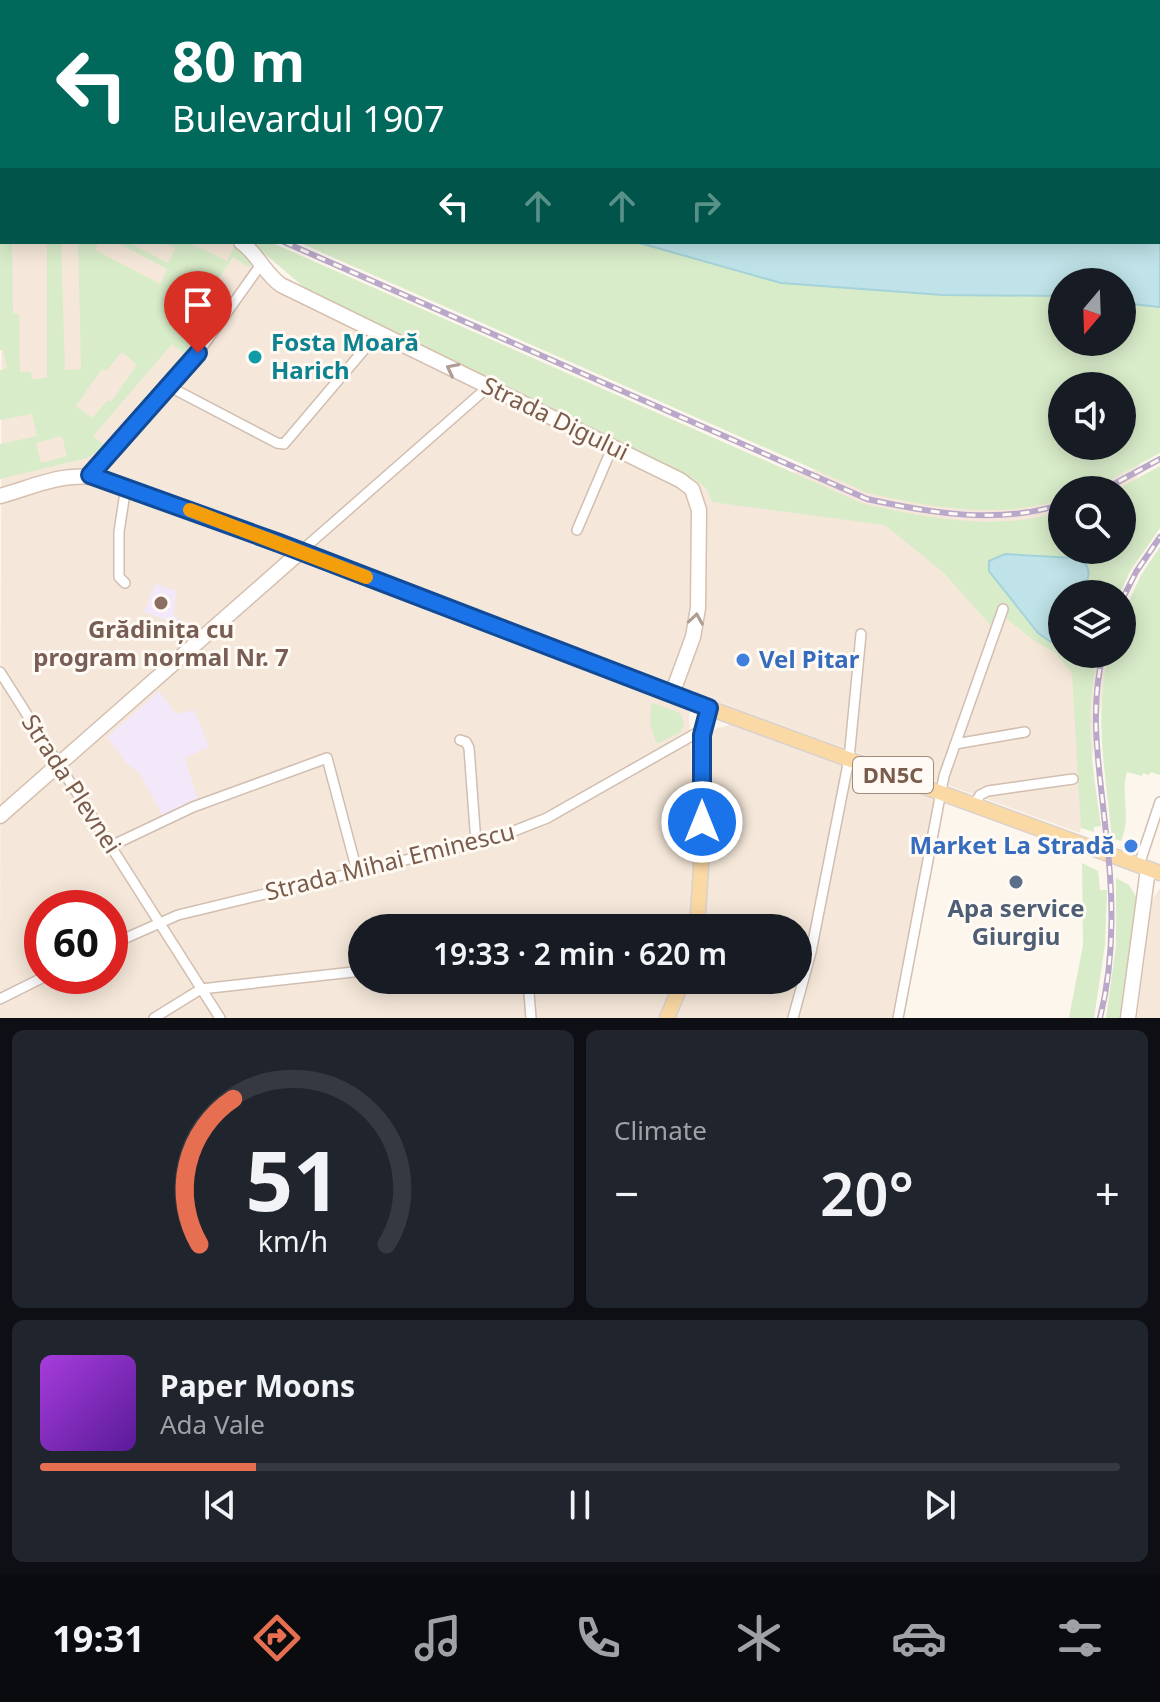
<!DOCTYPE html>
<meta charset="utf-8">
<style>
:root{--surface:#171b24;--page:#20242c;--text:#f1f3f6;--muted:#9ea1a6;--line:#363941;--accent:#e76f51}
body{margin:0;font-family:"Noto Sans",sans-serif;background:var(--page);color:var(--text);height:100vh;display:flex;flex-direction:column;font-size:30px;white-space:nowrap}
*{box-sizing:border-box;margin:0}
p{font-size:26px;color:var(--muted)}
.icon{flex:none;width:44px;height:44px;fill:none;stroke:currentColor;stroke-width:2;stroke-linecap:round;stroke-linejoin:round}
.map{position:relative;height:1018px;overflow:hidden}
.panel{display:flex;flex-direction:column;gap:12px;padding:12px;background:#0d0f14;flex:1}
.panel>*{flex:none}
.guide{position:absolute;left:0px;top:0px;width:1160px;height:244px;box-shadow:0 4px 20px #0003;background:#00695c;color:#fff;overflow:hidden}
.needle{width:52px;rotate:199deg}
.controls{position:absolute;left:1048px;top:268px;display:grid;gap:16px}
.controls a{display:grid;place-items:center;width:88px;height:88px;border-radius:50%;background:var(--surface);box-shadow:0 4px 20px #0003;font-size:40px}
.speed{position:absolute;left:24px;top:890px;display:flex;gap:16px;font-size:40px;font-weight:700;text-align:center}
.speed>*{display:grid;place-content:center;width:104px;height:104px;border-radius:50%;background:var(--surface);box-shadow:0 4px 20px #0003;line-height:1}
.speed .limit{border:12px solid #d22;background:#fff;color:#111}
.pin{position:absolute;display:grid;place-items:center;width:68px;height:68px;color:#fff;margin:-82px -34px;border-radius:50% 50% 50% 0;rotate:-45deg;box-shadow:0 0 8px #0007}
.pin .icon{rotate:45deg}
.me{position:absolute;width:88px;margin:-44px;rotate:0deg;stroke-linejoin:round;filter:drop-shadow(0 0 6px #0008)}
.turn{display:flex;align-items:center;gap:28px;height:168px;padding:0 40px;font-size:36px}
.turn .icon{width:104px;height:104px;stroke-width:2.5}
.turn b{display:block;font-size:56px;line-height:68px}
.lanes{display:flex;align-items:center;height:76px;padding:0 40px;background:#0003;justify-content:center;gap:40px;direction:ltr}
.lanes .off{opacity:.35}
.big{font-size:60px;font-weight:600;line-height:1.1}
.panel .tile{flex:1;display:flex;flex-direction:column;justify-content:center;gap:12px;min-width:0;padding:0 28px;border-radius:12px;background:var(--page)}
.panel .dial{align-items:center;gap:0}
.dial svg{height:208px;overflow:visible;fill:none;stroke:var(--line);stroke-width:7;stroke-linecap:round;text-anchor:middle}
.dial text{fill:var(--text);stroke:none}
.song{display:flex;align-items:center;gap:24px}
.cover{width:96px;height:96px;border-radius:12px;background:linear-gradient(135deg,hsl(280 70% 55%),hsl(270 70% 35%))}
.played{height:8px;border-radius:4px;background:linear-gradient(90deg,var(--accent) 20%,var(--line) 20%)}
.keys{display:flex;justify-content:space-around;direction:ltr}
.heat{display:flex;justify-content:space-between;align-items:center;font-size:44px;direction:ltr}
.panel .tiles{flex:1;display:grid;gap:12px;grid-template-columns:1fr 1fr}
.tile:last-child{grid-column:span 2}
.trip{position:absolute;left:348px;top:914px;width:464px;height:80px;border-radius:40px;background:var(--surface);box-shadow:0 4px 20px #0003;font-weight:600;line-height:80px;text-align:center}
.menu{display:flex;height:128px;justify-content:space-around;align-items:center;background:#090b0e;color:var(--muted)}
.menu .icon{width:56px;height:56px}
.menu .on{color:var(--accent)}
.menu b{font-size:36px;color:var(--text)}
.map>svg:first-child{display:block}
.residential{fill:#f5e8da;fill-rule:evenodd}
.industrial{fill:#efe9e4}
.education{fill:#f3e8fa}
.green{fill:#d8ecc9;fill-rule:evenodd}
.water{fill:#bfe3e8;stroke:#a5d3da;stroke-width:2}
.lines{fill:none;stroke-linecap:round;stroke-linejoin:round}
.street-casing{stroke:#d1beb0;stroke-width:12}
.secondary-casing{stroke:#d6c0b0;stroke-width:17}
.primary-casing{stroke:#dad1cd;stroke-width:17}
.street{stroke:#fff;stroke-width:9}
.secondary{stroke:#fff;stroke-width:14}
.primary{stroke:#fbd9a5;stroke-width:14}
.rail-casing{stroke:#b9a8c9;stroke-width:6}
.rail{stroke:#fffaf3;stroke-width:3;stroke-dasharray:9;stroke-linecap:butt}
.oneway{stroke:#af9d94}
.route-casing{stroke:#114b97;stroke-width:20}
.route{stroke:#1a73e8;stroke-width:14}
.slow{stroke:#f59e0b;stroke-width:14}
.culture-dot{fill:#0f9aa8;stroke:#fffaf3;stroke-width:3}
.education-dot{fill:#8d6e63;stroke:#fffaf3;stroke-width:3}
.shop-dot{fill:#3f7fe0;stroke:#fffaf3;stroke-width:3}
.service-dot{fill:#5c6f8a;stroke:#fffaf3;stroke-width:3}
.labels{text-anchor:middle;stroke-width:6;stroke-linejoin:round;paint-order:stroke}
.shield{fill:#fffaf3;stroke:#a28b7f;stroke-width:2}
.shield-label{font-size:22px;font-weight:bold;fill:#7a5c4d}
.culture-label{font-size:24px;font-weight:bold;fill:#0d838f;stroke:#fffaf3;text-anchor:start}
.street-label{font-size:24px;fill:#7a5c4d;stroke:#fffaf3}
.education-label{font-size:24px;font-weight:bold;fill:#785e54;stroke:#fffaf3}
.shop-label{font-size:24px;font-weight:bold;fill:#366cbe;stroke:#fffaf3;text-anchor:start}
.service-label{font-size:24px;font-weight:bold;fill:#4e5e75;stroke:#fffaf3}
</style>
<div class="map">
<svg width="1160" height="1018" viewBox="0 0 1160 1018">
<rect width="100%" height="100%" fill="#fdf6ec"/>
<path class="residential" d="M2 105V242H241L265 270 680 480 1142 447 1118 594H1062V654H1109L1080 833 696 694 689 715 695 829 690 928H362V980H675L658 1018H0ZM1062 490H1122V550H1062ZM42 908H110V976H42Z
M733 724 933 797 935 805 893 1018H675L691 980H798V928H704L710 785 708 742 715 729Z
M1160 888V1018H1137L1152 900Z"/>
<path class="industrial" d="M510 0H960L516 2Z"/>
<path class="education" d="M155 584 176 591 174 615 189 631 183 637 166 620 144 612Z
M159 691 176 714 194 710 209 747 185 758 197 798 162 815 139 772 126 763 107 737Z"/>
<path class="green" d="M242 0H456L463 2H245Z
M0 168 2 242H18L12 243 13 313 19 314 20 372H31L32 379 47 378V242H61L65 370 81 369 78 242H99L95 250 160 284 167 269 116 242H128L168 263 176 248 164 242H187L227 261 234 247 242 251 251 264 249 267 233 257 193 318 208 328 186 355 172 344 93 436 106 447 87 458 0 479V444L37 436 32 414 0 420V370L7 368 3 350H0ZM122 352 137 365 111 402 108 400 92 418 76 406 102 369 106 371ZM62 436 67 456 41 463 36 443Z
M251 242H270L864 504C928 518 998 532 1062 511V550H1122V490H1116L1160 466V528L1131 570 1119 594H1062V654H1098C1084 717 1092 764 1101 826L1094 827V832L1081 828 1072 674 1056 653 1033 640 997 611 991 626 944 573 885 525 712 502 707 489 696 480 306 289Z
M298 242H636L781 283 943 295 1062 296V342H1122V303L1160 307V453L1095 488 1062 490V499C999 520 931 507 868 493ZM1062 386H1122V446H1062Z
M1160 547V775L1151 772 1149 775 1143 773 1142 776 1127 772C1120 795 1132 815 1121 841L1112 838C1106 775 1093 716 1109 654H1122V616L1141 575Z
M653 703 680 713 684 723 681 732 659 743 656 742 650 723 651 704Z
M1082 863 1098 871 1100 890H1107L1105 945 1094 1018H1069L1083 945Z
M1116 878 1129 885 1137 898 1121 1018H1106L1116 946Z"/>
<path class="water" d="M1160 181V307L1122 303V282H1062V296L943 295 781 283 636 242H1158Z
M1005 554 1075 558C1095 564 1089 579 1082 594H1062V639L1051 642 1038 633 989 571V561Z"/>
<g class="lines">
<defs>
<path id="street" d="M170 387 277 443 284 444 379 332
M90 475 198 353 262 263
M577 530 612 448
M300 552 488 387
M125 583 119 577V532L126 486
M0 672 220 1018
M460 740 466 742 469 748 476 843
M955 744 1025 732
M974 805 980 795 988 791 1073 779
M111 846 193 807 327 758 357 871
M1139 865 1160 802
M110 945 178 915 496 838 547 818 702 730
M528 980 531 1018
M0 999 46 976
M154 1018 201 989 362 971
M793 1018 811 952 849 759 861 634
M898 1018 944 776 1003 609"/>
<path id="secondary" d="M471 0 477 2
M1158 107H1160
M0 159H2
M241 242C258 254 264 273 281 285L680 480 692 489 699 510 698 608 693 637 672 694
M0 496C36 486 66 470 105 479L709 708
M0 816 300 552
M1128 1018 1148 869"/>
<path id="primary" d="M697 928 701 868 702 735 709 708 1160 873
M667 1018 683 980"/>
</defs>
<use href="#street" class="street-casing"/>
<use href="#secondary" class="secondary-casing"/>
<use href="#primary" class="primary-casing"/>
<use href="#street" class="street"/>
<use href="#secondary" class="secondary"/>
<use href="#primary" class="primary"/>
<defs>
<path id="rail" d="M1022 0 1026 2
M1068 0 1070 2
M1158 57H1160
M1158 73H1160
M0 147H2
M284 242 867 499C930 513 999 525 1062 504
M1103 490 1160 459
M1122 600 1136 572 1160 537
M1100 1018C1116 954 1113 888 1105 824 1099 765 1089 712 1103 654"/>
</defs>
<use href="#rail" class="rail-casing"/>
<use href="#rail" class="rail"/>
</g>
<defs><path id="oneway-chevron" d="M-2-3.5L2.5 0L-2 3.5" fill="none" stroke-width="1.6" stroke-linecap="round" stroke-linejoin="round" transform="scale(2)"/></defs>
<g class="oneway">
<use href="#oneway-chevron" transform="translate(452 369) rotate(-153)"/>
<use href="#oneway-chevron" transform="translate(696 619) rotate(-81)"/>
</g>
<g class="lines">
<defs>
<path id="route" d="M198 353 90 475 279 543 709 708 702 735V822"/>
</defs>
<use href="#route" class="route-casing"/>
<use href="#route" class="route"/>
<path class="slow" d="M190 510 366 577"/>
</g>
<circle class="culture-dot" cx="255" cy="357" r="8"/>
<circle class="education-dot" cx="161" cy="603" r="8"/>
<g class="shop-dot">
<circle cx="743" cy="660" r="8"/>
<circle cx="1131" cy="846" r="8"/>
</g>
<circle class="service-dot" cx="1016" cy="882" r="8"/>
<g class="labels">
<rect class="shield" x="853" y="757" width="80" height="36" rx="6"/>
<g class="shield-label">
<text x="893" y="783">DN5C</text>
</g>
<g class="culture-label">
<text x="271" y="351">Fosta Moară<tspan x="271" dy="28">Harich</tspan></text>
</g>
<g class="street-label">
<text transform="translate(555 419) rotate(26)" y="8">Strada Digului</text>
<text transform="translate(71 784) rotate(57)" y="8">Strada Plevnei</text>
<text transform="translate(390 862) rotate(-14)" y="8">Strada Mihai Eminescu</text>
</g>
<g class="education-label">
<text x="161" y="638">Grădinița cu<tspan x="161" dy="28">program normal Nr. 7</tspan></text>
</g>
<g class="shop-label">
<text x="759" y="668">Vel Pitar</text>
<text x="1115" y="854" text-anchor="end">Market La Stradă</text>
</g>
<g class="service-label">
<text x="1016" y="917">Apa service<tspan x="1016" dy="28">Giurgiu</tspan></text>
</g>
</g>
</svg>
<div class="controls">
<a><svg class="needle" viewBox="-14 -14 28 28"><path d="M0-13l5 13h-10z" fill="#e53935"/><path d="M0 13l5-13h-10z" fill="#9ea1a6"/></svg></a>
<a><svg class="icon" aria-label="sound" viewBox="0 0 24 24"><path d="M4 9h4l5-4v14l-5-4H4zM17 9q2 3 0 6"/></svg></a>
<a><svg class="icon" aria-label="search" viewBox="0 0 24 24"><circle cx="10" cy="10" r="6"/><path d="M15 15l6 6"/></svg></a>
<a><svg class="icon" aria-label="layers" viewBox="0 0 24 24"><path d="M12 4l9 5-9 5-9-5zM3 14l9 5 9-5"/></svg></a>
</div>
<div class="speed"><div class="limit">60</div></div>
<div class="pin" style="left:198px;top:353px;background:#d93025"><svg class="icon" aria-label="arrive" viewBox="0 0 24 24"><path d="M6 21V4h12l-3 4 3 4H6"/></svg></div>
<svg class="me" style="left:702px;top:822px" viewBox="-20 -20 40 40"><circle r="17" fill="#1a73e8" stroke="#fff" stroke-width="3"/><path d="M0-11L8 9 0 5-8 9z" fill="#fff"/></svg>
<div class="trip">19:33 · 2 min · 620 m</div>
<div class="guide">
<div class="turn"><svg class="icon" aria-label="left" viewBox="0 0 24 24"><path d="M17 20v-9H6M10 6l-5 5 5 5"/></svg><div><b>80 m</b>Bulevardul 1907</div></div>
<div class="lanes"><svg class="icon" aria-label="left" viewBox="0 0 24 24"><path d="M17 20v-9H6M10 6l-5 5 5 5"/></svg><svg class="icon off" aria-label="ahead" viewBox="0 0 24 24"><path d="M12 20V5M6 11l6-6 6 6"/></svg><svg class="icon off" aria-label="ahead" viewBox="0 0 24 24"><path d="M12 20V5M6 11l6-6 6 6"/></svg><svg class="icon off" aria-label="right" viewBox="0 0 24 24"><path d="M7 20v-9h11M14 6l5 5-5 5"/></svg></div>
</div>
</div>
<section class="panel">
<div class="tiles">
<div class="tile dial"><svg viewBox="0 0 100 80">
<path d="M14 69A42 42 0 1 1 86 69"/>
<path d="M14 69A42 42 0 0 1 27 13" stroke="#e76f51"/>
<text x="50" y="56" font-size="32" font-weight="700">51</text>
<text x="50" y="72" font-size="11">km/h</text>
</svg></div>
<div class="tile"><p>Climate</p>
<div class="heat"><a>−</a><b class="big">20°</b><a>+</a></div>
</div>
<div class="tile">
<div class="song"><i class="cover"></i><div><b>Paper Moons</b><p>Ada Vale</p></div></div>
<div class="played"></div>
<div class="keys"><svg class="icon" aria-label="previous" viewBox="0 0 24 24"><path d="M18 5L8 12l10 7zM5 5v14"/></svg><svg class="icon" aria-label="pause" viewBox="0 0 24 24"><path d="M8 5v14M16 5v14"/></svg><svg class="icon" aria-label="next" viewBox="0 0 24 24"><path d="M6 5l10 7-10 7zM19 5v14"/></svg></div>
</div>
</div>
</section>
<nav class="menu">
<b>19:31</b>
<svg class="icon on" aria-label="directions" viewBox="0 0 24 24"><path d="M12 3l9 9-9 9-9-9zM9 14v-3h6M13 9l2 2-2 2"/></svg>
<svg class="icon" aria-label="music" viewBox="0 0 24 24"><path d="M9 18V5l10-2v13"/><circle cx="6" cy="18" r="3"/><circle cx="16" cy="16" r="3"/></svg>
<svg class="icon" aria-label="phone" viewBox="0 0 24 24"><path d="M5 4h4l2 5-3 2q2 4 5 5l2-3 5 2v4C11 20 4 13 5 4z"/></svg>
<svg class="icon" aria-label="climate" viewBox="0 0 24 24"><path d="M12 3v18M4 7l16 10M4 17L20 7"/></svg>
<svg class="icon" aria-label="car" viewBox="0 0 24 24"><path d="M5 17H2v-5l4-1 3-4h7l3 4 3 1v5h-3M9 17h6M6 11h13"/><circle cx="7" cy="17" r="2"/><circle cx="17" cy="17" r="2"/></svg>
<svg class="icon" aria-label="filters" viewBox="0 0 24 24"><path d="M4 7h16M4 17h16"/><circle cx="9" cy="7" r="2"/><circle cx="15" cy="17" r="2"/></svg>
</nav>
